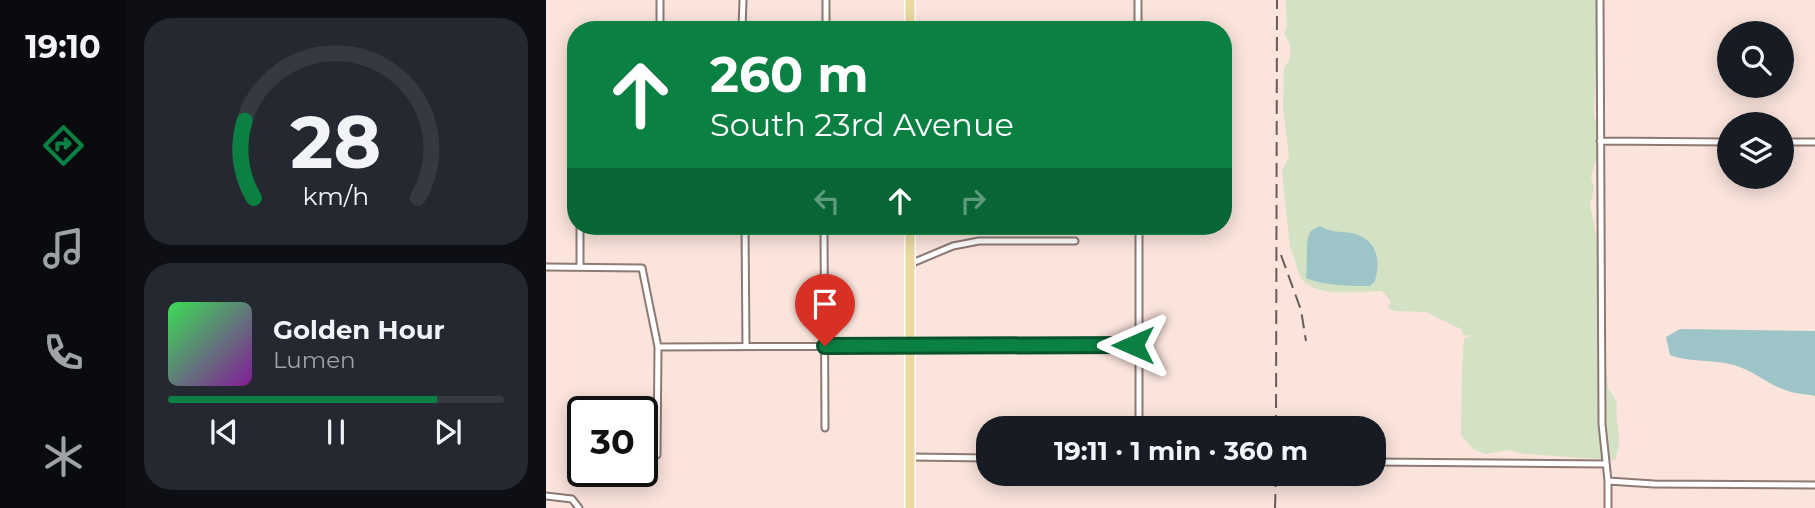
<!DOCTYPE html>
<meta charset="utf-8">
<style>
:root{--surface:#171b24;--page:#242831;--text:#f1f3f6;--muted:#9ea1a6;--line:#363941;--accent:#0b8043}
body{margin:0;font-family:Montserrat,sans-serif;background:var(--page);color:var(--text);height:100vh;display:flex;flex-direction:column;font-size:26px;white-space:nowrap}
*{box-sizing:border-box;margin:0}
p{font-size:23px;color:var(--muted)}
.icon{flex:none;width:38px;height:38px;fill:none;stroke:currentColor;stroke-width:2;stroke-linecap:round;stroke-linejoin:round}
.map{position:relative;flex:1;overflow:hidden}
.side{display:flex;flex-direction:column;gap:18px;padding:18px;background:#0d0f14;width:420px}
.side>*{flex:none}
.guide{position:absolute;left:21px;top:21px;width:665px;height:214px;border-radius:28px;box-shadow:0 4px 18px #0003;background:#0b8043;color:#fff;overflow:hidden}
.fabs{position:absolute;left:1171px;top:21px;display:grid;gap:14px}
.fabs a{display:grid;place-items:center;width:77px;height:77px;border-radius:50%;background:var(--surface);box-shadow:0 4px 18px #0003;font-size:35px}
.speed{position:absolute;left:21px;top:396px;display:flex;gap:14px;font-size:35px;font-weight:700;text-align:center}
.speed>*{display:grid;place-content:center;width:91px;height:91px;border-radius:50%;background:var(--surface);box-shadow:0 4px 18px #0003;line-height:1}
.speed .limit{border:4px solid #111;border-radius:10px;background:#fff;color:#111}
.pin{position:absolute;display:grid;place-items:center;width:60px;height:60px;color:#fff;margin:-72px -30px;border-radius:50% 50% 50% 0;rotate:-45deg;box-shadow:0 0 7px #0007}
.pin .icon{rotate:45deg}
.me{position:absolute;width:77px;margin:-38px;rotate:270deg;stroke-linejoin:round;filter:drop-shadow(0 0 5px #0008)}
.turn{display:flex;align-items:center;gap:24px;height:147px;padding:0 28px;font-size:32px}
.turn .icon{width:91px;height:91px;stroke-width:2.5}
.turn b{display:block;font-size:49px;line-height:60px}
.lanes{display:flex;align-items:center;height:66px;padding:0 28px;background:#0003;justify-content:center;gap:35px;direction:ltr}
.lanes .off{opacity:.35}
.side .widget{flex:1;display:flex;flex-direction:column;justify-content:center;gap:10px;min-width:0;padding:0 24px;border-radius:28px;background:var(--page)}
.side .dial{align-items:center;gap:0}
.dial svg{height:182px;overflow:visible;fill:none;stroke:var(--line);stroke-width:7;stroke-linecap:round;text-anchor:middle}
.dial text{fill:var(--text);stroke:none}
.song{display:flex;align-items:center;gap:21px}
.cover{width:84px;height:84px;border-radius:10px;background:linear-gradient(135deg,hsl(130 70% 55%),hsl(290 70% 35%))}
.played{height:7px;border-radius:4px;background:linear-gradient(90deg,var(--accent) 80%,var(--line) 80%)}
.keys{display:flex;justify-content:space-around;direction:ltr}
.trip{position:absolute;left:430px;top:416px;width:410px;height:70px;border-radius:28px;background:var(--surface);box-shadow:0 4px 18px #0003;font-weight:700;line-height:70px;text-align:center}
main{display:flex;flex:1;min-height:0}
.tab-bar{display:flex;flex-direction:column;width:126px;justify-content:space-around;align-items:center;background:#090b0e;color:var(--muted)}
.tab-bar .icon{width:49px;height:49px}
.tab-bar .on{color:var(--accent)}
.tab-bar b{font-size:32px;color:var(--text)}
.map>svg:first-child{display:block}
.green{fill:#d3e1c4}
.water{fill:#9dc5c7}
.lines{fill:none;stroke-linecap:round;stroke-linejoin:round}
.minor-casing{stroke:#8d7a72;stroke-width:9}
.primary-casing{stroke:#fff;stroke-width:12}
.minor{stroke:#fff;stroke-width:5}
.primary{stroke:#ebd9a1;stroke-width:9}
.rail{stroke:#685c58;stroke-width:2;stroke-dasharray:14 7;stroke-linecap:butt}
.route-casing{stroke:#07532c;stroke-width:18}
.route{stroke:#0b8043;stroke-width:12}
</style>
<main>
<nav class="tab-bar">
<b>19:10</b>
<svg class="icon on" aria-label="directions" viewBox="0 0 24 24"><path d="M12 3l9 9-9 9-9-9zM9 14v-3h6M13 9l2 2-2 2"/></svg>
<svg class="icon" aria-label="music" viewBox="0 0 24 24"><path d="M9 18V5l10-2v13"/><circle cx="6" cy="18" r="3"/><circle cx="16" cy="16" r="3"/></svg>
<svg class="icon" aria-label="phone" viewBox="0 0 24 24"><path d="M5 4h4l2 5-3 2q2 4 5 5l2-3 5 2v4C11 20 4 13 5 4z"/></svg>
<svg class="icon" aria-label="climate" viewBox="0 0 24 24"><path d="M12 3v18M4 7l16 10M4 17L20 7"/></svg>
</nav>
<section class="side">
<div class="widget dial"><svg viewBox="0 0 100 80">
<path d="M14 69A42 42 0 1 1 86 69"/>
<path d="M14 69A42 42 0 0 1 10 35" stroke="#0b8043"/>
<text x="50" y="56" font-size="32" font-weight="700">28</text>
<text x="50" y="72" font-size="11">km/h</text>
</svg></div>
<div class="widget">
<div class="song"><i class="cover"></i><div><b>Golden Hour</b><p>Lumen</p></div></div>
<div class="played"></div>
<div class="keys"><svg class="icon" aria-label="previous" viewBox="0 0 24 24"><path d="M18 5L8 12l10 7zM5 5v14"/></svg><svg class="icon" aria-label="pause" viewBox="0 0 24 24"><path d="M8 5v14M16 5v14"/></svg><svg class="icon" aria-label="next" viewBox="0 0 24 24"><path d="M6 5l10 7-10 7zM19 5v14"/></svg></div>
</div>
</section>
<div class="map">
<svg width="1269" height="508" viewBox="0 0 1269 508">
<rect width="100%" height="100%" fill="#fae4dc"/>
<path class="green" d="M740 0H1051V46L1048 112 1051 131 1050 159 1045 178 1048 189 1044 204 1050 236 1062 389C1075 403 1069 405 1071 420 1073 439 1075 441 1069 460L979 454 962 450 939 454 927 449 915 435C916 403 915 371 918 339L926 336 917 335 915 329 880 312 849 311 842 308 845 301 836 291C816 291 769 298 756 279 749 269 750 257 744 248L736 171 743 157 737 107 738 68 744 59V44L738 33 741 28Z"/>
<path class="water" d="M774 226C785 233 795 231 806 233 831 239 835 259 829 281L824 286C803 286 779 286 760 278 762 268 759 239 764 232 767 229 771 228 774 226Z
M1134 329 1269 331V396C1260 394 1250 394 1242 391 1224 386 1208 371 1188 365 1167 359 1144 363 1124 355L1120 337Z"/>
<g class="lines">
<defs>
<path id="minor" d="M114 0V30
M280 0V30
M592 0V30
M1054 0 1056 424 1062 481V508
M196 30 197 0
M1054 141 1183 142
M1236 142H1269
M34 226V267
M199 226 200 346
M278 226 279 428
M364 264 407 246 433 241H529
M0 267 96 268 112 347 111 455
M112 347 587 345
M593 429V226
M364 457 443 458
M828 462 1060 464
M1062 481 1108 484 1269 485
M0 496 26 499 33 508"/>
<path id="primary" d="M364 0V30
M364 226V508"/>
</defs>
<use href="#minor" class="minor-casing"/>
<use href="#primary" class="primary-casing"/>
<use href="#minor" class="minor"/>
<use href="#primary" class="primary"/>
<path class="rail" d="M735 255 755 310 760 341
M730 429 731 0
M759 429V427
M729 508 730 474"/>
</g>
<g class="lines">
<defs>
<path id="route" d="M279 346 587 345"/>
</defs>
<use href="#route" class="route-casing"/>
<use href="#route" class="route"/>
</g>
</svg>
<div class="fabs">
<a><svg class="icon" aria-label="search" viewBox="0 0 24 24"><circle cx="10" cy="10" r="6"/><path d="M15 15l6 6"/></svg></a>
<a><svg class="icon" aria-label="layers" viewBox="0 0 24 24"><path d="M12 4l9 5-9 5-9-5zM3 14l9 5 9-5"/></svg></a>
</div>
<div class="speed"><div class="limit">30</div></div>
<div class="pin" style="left:279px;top:346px;background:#d93025"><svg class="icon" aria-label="arrive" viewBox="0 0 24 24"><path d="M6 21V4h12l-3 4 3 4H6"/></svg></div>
<svg class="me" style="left:587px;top:345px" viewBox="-20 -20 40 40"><path d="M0-17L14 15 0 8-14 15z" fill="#0b8043" stroke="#fff" stroke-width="4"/></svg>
<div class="trip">19:11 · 1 min · 360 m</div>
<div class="guide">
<div class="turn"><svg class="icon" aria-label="ahead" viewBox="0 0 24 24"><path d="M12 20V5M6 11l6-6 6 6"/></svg><div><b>260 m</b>South 23rd Avenue</div></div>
<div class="lanes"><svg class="icon off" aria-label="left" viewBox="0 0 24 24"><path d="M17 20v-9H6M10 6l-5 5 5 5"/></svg><svg class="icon" aria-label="ahead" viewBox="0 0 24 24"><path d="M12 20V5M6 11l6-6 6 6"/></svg><svg class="icon off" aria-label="right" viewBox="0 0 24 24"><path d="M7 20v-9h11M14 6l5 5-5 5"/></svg></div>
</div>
</div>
</main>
